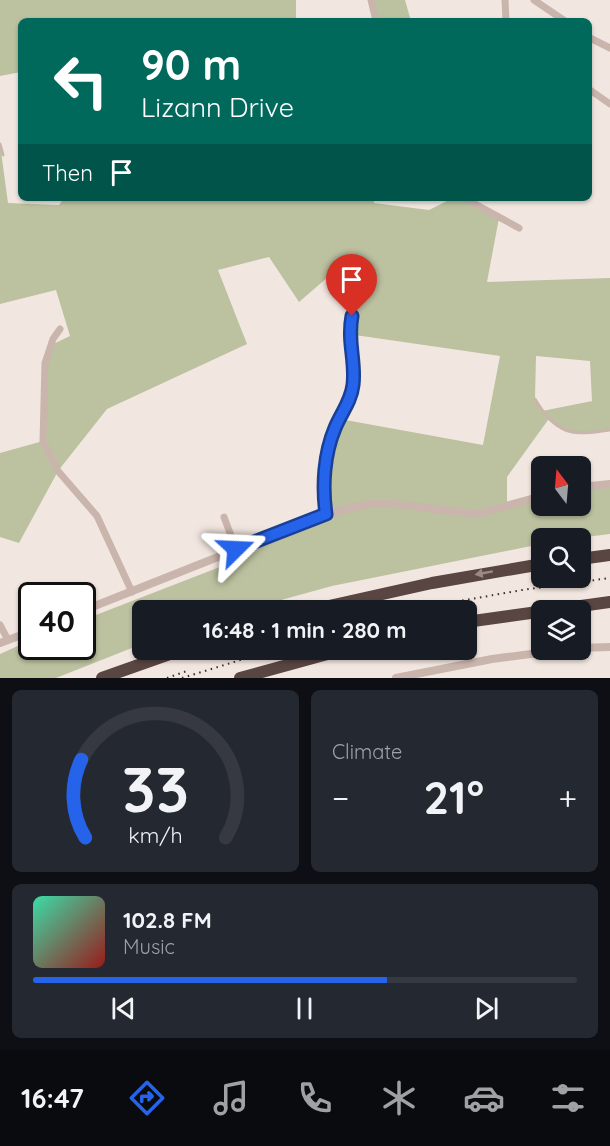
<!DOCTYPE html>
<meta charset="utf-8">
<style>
:root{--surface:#171b24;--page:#242831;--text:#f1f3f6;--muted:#9ea1a6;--line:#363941;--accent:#2563eb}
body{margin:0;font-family:Quicksand,sans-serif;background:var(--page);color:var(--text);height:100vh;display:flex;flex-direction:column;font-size:22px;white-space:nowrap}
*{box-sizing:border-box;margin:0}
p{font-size:20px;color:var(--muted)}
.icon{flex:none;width:33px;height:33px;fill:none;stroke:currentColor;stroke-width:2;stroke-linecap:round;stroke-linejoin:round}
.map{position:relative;height:678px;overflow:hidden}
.sheet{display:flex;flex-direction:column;gap:12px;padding:12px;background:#0d0f14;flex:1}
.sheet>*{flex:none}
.guide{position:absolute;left:18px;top:18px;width:574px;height:183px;border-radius:9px;box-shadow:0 2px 4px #0004;background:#00695c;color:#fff;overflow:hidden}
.needle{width:39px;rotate:344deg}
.fabs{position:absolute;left:531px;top:456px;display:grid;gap:12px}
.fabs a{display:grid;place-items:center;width:60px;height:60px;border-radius:9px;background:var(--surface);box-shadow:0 2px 4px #0004;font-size:30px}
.speed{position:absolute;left:18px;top:582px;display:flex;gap:12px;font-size:30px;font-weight:700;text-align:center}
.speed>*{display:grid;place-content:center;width:78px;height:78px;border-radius:50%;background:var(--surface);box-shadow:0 2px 4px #0004;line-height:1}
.speed .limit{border:3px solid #111;border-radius:9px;background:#fff;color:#111}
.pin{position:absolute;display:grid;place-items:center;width:51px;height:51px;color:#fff;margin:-62px -26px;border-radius:50% 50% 50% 0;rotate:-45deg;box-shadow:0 0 6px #0007}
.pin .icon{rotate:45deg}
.me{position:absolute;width:66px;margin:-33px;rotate:69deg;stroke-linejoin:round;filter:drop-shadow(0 0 4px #0008)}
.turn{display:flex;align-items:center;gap:21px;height:126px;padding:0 24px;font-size:27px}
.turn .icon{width:78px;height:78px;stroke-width:2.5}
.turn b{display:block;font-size:42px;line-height:51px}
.then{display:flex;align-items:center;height:57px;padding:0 24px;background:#0003;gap:12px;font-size:22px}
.big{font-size:45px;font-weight:700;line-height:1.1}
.sheet .card{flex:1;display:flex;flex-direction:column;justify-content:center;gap:9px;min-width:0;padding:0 21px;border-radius:9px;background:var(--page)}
.sheet .dial{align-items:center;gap:0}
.dial svg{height:156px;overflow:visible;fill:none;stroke:var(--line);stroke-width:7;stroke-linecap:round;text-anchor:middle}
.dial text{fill:var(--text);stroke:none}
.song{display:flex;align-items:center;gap:18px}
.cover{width:72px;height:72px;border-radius:9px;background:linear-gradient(135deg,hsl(160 70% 55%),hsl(0 70% 35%))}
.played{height:6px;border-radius:3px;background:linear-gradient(90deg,var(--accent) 65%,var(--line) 65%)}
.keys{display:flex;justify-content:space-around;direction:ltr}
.heat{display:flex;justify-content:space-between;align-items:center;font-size:33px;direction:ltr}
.sheet .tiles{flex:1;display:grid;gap:12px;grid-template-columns:1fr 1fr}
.card:last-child{grid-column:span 2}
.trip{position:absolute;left:132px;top:600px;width:345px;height:60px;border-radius:9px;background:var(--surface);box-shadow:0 2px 4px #0004;font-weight:700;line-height:60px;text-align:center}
.dock{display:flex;height:96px;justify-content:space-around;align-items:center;background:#090b0e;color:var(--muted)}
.dock .icon{width:42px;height:42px}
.dock .selected{color:var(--accent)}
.dock b{font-size:27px;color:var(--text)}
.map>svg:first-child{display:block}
.green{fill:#bcc1a0;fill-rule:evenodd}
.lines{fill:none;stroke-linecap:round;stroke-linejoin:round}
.service{stroke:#cab5ac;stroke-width:3}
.minor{stroke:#cab5ac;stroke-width:7}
.tertiary{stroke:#cab5ac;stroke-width:8}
.motorway{stroke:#594542;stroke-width:12}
.rail{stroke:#392d2b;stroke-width:2;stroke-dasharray:1.5 4.5;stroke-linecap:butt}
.oneway{fill:#998a86}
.route-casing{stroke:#184099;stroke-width:15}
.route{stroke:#2563eb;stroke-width:10}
</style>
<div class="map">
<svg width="610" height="678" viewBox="0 0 610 678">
<rect width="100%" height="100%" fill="#f2e7e0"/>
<path class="green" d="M0 0H296V21H21V72L0 76Z
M371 0H405L411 21H376Z
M0 144 8 203 59 205 64 198H374V203L429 210 453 198H464L499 218 487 282 610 278V430C583 434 571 435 548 420L507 477V507L541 496 542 506H580L581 487 610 484V534L577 538H542L541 544 332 586 245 610H142V644L56 678H0V654L31 640 32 646H82L83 620 225 565 293 528 326 514 328 449 340 419 483 445 500 356 348 334C355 304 349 297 328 277L299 302 269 257 218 270 247 344 107 409 58 471 19 543 0 537V453L43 441V380L51 345 70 336 56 290 0 304ZM536 356 590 361 592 401 542 411 535 399Z"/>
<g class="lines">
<path class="service" d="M0 144 3 155
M535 399C556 435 572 436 610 430"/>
<path class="minor" d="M371 0 376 21
M505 0 506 21
M534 0 565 21
M590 38 610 48
M590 90 610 104
M464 198 519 228
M60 329 53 339 45 363 43 441 58 471 97 516 132 592
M326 514C322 486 324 454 335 428 341 413 351 402 353 385 356 361 347 342 352 317
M224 517 236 549
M0 625 8 640"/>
<path class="tertiary" d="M580 487 610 484
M82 611 326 514 368 504H394L477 514 542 496
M0 643 32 631
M580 648 610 647
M396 678 492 659 561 650"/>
<path class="motorway" d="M580 559 610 555
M311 610 432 583 542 564
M466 622 610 602
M102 678 181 650
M240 678 342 650"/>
<path class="rail" d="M409 610 522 590 610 578
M167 678 187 671
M182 678 273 650"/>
</g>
<defs><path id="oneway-solid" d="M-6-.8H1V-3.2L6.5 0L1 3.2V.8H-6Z" transform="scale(1.5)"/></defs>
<use class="oneway" href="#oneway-solid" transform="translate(484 573) rotate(170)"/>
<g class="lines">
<defs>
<path id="route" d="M236 549 326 514C322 486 324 454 335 428 341 413 351 402 353 385 356 361 347 342 352 316"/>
</defs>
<use href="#route" class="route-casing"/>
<use href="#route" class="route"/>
</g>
</svg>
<div class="fabs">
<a><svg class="needle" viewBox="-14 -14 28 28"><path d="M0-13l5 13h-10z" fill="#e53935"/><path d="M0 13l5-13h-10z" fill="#9ea1a6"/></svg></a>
<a><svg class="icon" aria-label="search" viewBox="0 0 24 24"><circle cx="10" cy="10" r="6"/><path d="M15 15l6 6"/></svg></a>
<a><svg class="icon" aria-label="layers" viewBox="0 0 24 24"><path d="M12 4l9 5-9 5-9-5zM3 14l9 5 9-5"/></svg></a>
</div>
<div class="speed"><div class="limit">40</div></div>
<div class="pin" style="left:352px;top:316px;background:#d93025"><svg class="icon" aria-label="arrive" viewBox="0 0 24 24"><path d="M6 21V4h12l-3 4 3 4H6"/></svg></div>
<svg class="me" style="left:236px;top:549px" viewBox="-20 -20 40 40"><path d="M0-17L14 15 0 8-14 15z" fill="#2563eb" stroke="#fff" stroke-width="4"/></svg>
<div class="trip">16:48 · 1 min · 280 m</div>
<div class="guide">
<div class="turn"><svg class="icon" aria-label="left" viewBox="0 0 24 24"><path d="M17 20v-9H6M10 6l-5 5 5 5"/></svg><div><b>90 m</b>Lizann Drive</div></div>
<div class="then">Then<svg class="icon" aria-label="arrive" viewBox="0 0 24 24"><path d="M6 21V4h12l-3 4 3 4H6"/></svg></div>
</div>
</div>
<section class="sheet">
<div class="tiles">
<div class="card dial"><svg viewBox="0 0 100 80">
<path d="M14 69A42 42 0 1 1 86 69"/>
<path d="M14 69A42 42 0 0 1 12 29" stroke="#2563eb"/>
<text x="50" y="56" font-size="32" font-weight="700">33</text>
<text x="50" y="72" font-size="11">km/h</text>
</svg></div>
<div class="card"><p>Climate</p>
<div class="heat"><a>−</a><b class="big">21°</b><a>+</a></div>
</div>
<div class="card">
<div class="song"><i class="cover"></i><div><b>102.8 FM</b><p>Music</p></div></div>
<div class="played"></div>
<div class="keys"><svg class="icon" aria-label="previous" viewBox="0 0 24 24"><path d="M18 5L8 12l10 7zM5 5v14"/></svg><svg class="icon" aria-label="pause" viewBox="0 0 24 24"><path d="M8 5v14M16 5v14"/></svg><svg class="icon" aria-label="next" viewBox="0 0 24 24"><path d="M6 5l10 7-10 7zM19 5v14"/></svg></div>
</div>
</div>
</section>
<nav class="dock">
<b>16:47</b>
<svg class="icon selected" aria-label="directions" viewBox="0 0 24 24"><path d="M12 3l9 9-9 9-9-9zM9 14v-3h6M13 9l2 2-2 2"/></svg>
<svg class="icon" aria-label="music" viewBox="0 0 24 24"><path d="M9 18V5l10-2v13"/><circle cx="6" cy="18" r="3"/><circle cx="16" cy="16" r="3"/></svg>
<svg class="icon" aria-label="phone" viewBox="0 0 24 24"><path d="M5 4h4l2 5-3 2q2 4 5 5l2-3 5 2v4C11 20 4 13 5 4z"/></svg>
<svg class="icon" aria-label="climate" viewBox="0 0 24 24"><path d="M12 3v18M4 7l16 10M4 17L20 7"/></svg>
<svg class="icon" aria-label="car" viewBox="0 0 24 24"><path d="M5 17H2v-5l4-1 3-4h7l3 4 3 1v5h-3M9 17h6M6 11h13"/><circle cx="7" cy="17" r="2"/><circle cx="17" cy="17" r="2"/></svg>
<svg class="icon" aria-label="filters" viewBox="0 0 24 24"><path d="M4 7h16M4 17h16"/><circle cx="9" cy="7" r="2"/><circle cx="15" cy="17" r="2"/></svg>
</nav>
